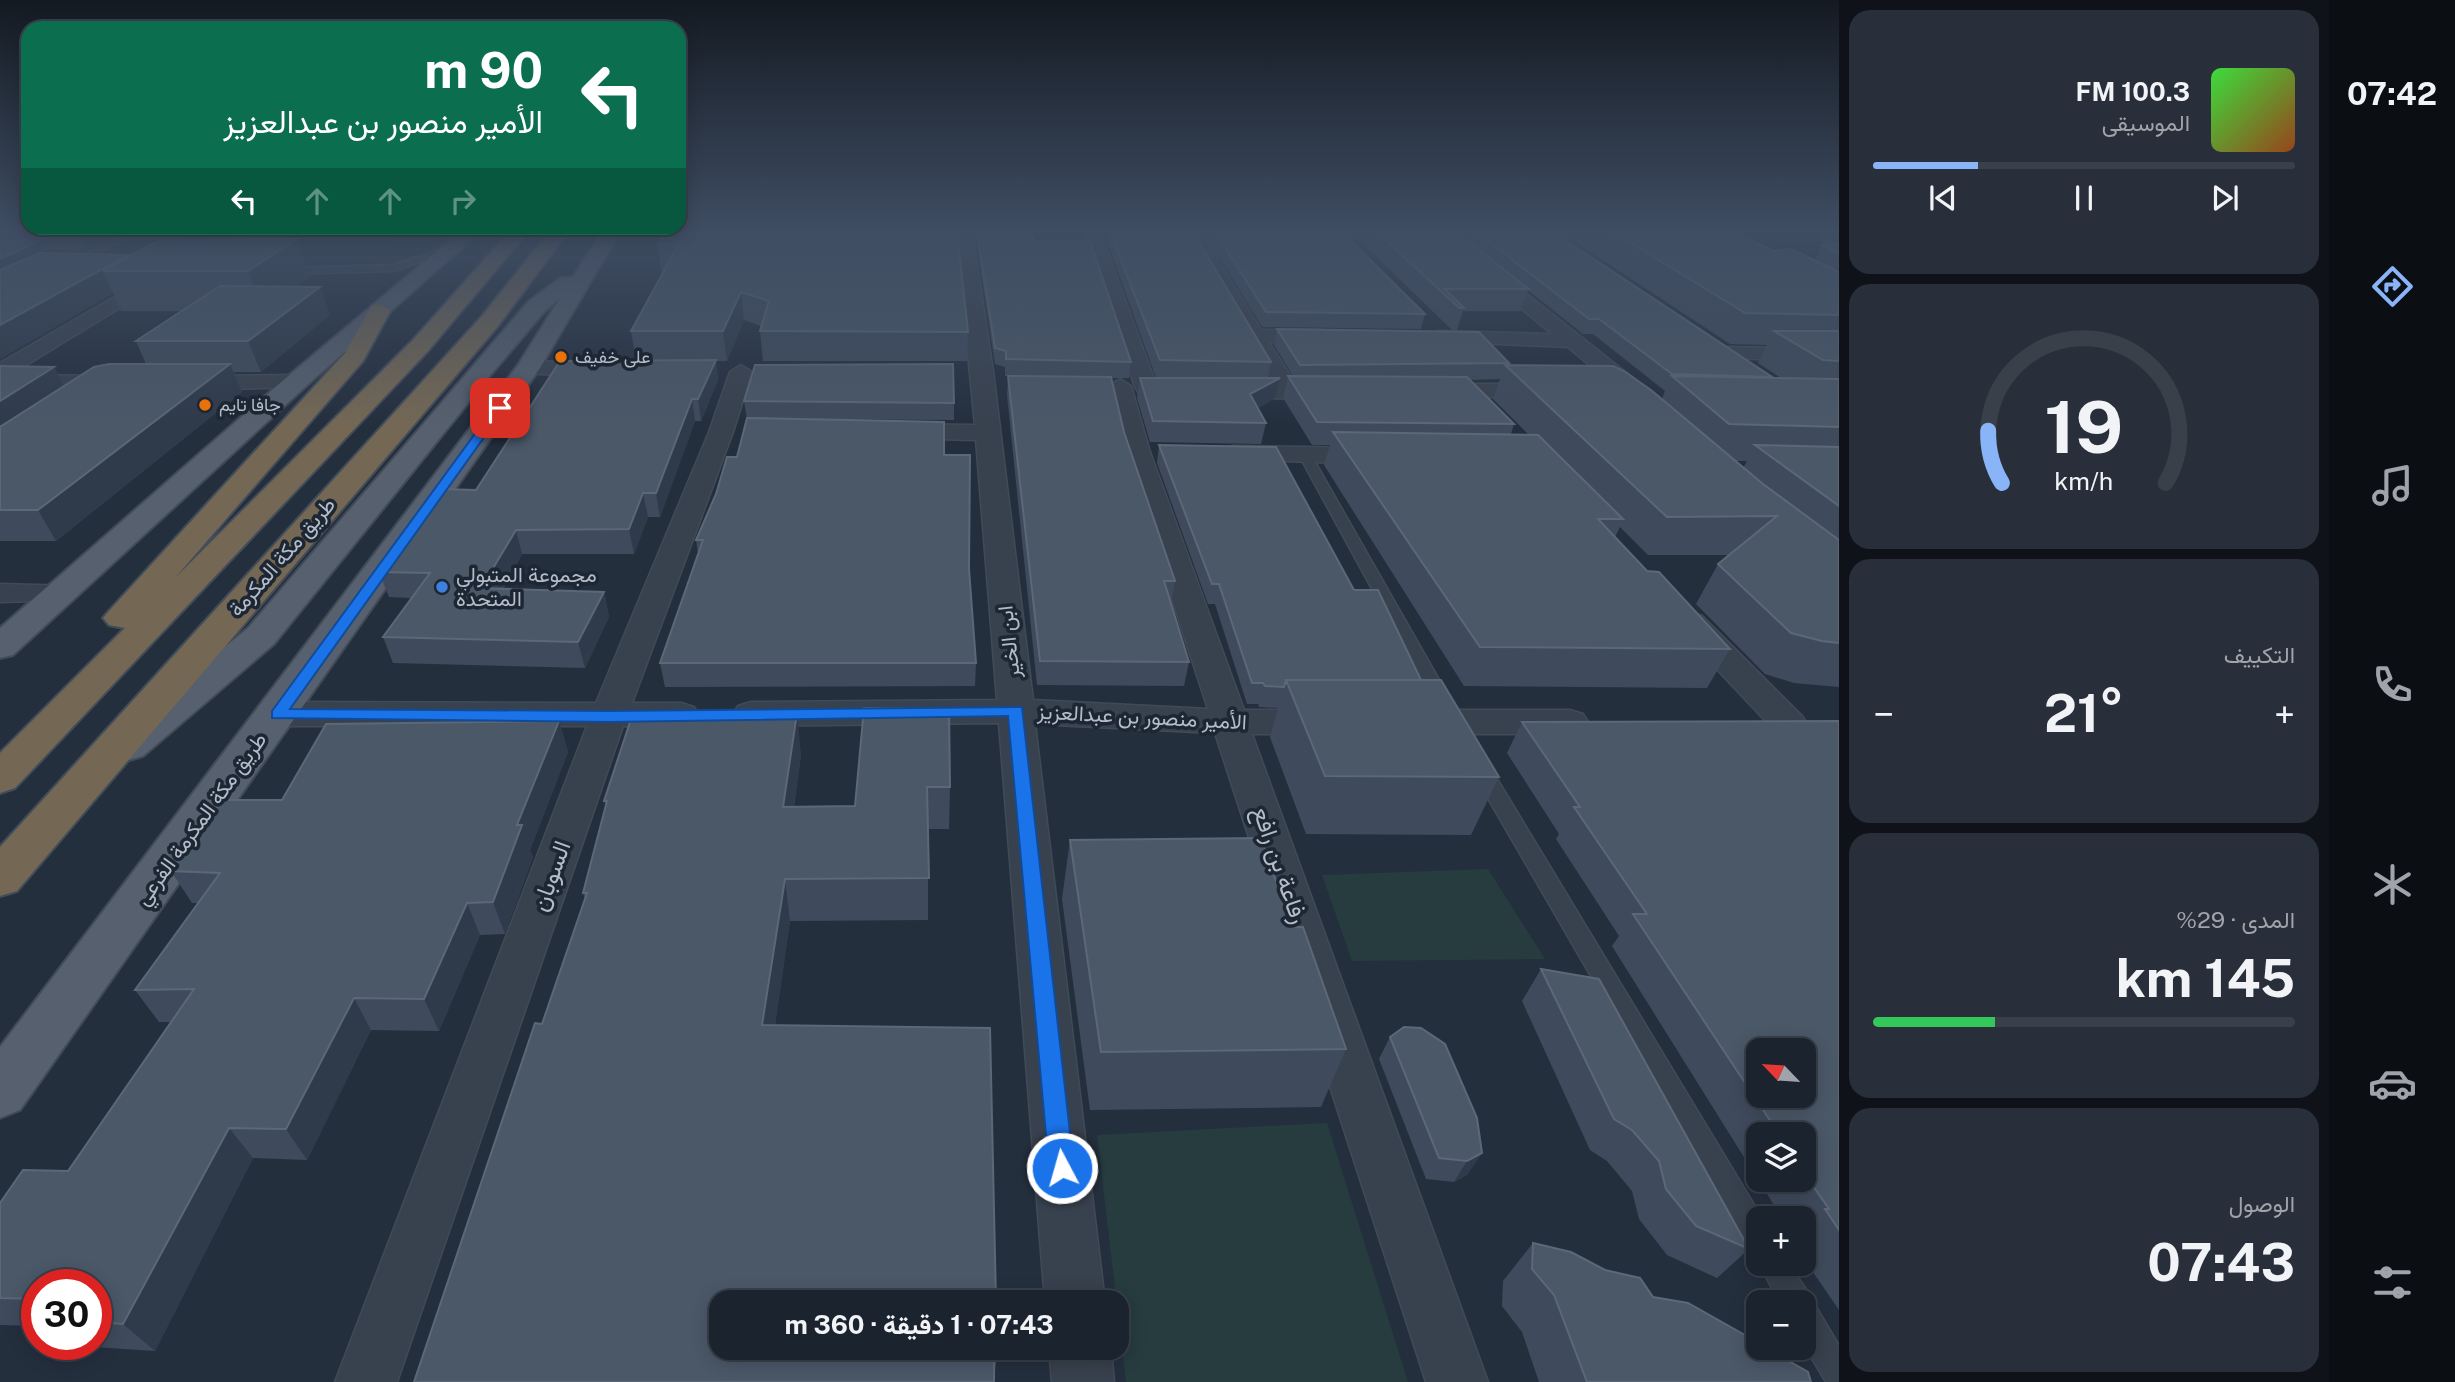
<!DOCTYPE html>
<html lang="ar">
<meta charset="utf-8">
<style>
:root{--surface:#1b232e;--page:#282f3a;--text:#f1f3f6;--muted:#a0a4aa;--line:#39404a;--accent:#8ab4f8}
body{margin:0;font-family:"Public Sans",Vazirmatn,sans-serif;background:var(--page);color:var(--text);direction:rtl;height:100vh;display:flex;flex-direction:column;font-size:26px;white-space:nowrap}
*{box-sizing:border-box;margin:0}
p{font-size:23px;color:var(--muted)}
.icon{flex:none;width:38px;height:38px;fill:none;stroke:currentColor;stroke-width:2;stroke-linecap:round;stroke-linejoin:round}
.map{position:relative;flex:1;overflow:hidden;direction:ltr}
.drawer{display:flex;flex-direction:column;gap:10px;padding:10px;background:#0f1319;width:490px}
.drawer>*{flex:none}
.hud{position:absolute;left:21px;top:21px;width:665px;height:214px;border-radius:21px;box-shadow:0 4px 18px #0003,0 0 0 2px var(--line);direction:rtl;background:#0b6e4f;color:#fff;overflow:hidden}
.needle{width:46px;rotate:295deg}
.fabs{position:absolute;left:1746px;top:1038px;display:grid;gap:14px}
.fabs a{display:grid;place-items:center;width:70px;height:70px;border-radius:14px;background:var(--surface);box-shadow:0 4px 18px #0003,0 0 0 2px var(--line);font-size:35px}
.speed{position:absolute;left:21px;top:1269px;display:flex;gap:14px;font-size:35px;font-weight:700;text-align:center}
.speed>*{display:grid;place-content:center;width:91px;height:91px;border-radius:50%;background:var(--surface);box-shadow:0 4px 18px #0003,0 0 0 2px var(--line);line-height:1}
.speed .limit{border:10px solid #d22;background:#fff;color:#111}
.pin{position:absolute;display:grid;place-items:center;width:60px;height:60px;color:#fff;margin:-30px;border-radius:14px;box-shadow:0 4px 10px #0006}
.me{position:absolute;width:77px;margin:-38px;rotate:354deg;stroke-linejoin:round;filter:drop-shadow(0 0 5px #0008)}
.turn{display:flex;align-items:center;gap:24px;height:147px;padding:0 28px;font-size:32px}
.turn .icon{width:91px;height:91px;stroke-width:2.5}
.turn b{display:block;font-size:49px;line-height:60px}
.lanes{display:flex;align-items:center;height:66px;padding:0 28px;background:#0003;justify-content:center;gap:35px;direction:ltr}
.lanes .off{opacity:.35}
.big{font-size:52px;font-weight:700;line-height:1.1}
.drawer .widget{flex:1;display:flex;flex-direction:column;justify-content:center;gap:10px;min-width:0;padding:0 24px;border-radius:21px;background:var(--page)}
.drawer .dial{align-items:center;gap:0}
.dial svg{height:182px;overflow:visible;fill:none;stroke:var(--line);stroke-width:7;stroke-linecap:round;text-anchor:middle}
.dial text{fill:var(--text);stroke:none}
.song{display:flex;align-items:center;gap:21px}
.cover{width:84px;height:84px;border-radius:10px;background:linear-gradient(135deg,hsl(120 70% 55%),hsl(20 70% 35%))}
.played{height:7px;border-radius:4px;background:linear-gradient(90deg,var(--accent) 25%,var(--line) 25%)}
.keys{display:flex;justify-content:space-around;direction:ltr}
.heat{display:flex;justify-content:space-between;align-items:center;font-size:38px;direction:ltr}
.charge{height:10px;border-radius:5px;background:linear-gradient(90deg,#34c759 29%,var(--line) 0)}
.trip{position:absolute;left:709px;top:1290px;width:420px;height:70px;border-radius:21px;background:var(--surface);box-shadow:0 4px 18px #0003,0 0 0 2px var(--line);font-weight:700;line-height:70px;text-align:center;direction:rtl}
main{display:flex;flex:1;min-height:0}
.dock{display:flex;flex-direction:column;width:126px;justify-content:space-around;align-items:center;background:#0b0e12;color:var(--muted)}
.dock .icon{width:49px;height:49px}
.dock .on{color:var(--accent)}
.dock b{font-size:32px;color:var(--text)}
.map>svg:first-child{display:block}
.green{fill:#263c3f}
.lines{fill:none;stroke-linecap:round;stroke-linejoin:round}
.service-casing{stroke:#414a57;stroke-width:3}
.minor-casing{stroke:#414a57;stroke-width:3}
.primary-casing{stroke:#414a57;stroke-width:4}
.motorway-casing{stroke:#434c59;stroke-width:4}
.service{fill:#38414e;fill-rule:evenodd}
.minor{fill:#38414e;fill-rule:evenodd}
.primary{fill:#56606e;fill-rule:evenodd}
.motorway{fill:#746855;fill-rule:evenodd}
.wall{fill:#3f4b5c;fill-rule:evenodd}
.shaded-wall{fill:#2f3b4b}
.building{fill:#4b5868;stroke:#5c6777;stroke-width:2;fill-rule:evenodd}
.route{fill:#1a73e8;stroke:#114b97;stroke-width:2}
.food-dot{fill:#e8710a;stroke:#1d2633;stroke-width:2.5}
.shop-dot{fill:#3f7fe0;stroke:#1d2633;stroke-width:2.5}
.labels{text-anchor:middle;stroke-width:7;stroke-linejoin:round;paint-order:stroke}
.far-poi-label{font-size:18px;fill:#b4bcc9;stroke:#1d2633;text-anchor:start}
.street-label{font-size:21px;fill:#b4bcc9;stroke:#1d2633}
.poi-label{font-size:21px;fill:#b4bcc9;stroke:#1d2633;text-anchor:start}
.near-street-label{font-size:24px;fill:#b4bcc9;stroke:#1d2633}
</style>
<main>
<nav class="dock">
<b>07:42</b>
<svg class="icon on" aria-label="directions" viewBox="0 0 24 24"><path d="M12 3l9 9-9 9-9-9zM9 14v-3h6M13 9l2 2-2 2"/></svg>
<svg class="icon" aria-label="music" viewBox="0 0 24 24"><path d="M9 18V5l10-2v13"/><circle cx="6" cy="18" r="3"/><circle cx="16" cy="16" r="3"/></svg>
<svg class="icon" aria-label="phone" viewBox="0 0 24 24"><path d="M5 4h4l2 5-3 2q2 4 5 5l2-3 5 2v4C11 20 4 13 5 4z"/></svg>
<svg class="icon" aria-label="climate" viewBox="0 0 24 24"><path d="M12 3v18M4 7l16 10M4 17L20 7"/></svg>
<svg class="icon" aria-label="car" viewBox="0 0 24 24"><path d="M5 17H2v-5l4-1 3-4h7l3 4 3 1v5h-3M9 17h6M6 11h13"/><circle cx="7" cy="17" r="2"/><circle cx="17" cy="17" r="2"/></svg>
<svg class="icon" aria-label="filters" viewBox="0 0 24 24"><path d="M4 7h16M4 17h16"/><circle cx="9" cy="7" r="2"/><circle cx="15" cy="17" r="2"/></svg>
</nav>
<section class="drawer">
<div class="widget">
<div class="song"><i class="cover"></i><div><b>100.3 FM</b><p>الموسيقى</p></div></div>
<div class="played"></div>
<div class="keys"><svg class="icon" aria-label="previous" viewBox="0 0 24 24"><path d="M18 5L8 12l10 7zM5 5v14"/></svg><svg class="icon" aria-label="pause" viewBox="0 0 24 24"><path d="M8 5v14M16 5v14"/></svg><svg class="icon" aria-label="next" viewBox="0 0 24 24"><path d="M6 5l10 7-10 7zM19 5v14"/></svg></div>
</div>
<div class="widget dial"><svg viewBox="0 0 100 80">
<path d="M14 69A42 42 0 1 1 86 69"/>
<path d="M14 69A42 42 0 0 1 8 46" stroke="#8ab4f8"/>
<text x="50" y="56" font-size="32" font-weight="700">19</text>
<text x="50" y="72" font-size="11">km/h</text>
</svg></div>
<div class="widget"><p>التكييف</p>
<div class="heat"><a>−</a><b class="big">21°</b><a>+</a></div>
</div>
<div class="widget"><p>المدى · 29%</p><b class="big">145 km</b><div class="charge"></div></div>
<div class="widget"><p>الوصول</p><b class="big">07:43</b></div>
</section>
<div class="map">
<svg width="1839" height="1382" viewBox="0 0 1839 1382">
<rect width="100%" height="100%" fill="#242f3e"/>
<path class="green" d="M401 232H443L429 245H385Z
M1488 869 1545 959 1352 961 1322 875Z
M1327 1123 1408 1382H1126L1097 1135Z"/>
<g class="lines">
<defs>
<path id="service" d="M130 232H141L73 265 66 263Z
M450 246 453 251 394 271 286 274 281 271 286 268 393 265Z
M1305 451 1311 455 1450 699 1447 703 1441 705 1432 699 1299 455Z
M1481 762 1488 764 1762 1218H1759V1253L1749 1249 1471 769 1474 764Z
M1759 1263 1789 1264 1807 1291 1810 1304 1815 1305 1839 1346V1382H1826L1804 1345V1302H1779Z"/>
<path id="minor" d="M956 232H972L993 371 1033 700 1208 709 1124 452 1109 386 1120 379 1131 386 1150 452 1244 710H1321L1334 714 1339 722 1334 730 1321 734H1252L1488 1382H1426L1215 733 1035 724 1105 1302H1045L999 723 751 726 738 722 733 714 738 706 751 702 997 700 976 440 897 438 888 436 885 431 888 426 897 424 975 425Z
M1084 232H1100L1157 387 1154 392H1138L1135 387Z
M1118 232H1630L1631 234 1623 239 1204 237 1261 330H1321L1331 336 1321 342H1269L1295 383 1333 384 1344 391C1337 402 1224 400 1217 389L1228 382 1272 383 1187 237H1126Z
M1489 268 1495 269 1639 383 1642 388 1639 393H1623L1568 347 1430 341 1427 337 1437 331 1552 334 1483 277 1480 273Z
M158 272 167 277 164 281 10 375 118 376 129 383 126 388 0 389V363Z
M1724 347 1839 349V361L1716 358 1713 353Z
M528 361 600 363 611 370 600 377 520 373 517 368 520 363Z
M741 365 752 372 733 432 632 703H681L694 707 699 715 694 723 681 727 623 726 397 1382H335L587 726H278L265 722 260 714 265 706 278 702 596 703 709 432 730 372Z
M296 375 304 377 307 382 304 387 191 390 180 383 191 376Z
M1435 384H1543L1554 391 1543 398 1427 396 1424 391Z
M1233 446 1373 448 1382 451 1386 456 1382 461 1373 464 1224 459 1220 454 1224 449Z
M0 584 72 586 77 593 72 600 0 602Z
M1691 613 1702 616 1802 716 1807 724 1802 732 1789 736 1776 732 1680 630 1675 623 1680 616Z
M1419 710H1570L1583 714 1588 722 1583 730 1570 734H1419L1406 730 1401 722 1406 714Z
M1049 1348H1111L1114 1382H1052Z"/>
<path id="primary" d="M460 232H480L305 387 13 655 0 658V628L287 377Z
M602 232H620L540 368 20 1110 0 1118V1047L518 365 560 298 544 312 493 372 274 644 143 756 129 760 115 756 109 746 115 736 248 628 528 302 560 278 573 277Z"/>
<path id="motorway" d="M509 232H528L428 351 15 788 0 793V753L125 628 109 625 103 618 109 611 345 353 372 305 380 304 391 310 363 361 175 578 412 341Z
M549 232H568L498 326 17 891 0 896V847L482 316Z"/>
</defs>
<use href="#service" class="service-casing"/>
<use href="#minor" class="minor-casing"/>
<use href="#primary" class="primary-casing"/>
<use href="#motorway" class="motorway-casing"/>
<use href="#service" class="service"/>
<use href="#minor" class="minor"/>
<use href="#primary" class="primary"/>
<use href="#motorway" class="motorway"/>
</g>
<path class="wall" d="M0 232H119L86 249 44 250 45 253 128 255 129 257 297 239 310 277 297 287H320L330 315 261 372H234L242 392 56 541H0V366L54 367 64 387 146 364 136 341 183 311H121L113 293 0 359Z
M666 232 968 332 967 361H763L760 331 761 326 744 320 727 361H716L718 380 701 421H695L660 517H648L634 554H522L503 589 604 592 609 617 585 668 393 663 383 637 412 598 389 597 379 572 476 490 636 360 631 331 664 271H661L658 245Z
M976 232H1032L1035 241 1131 362 1129 378H1111L1124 432 1175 581 1171 604 1189 662 1184 686 1037 685 1007 395 1008 376H1005V367L995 364 976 239Z
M1104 232H1193L1271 362 1268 378H1280L1275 398 1258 408 1266 423 1261 444 1150 442 1137 398 1140 378H1156Z
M1210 232H1342L1425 314 1421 329 1262 327 1209 240Z
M1363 232H1456L1466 240 1468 232H1553L1772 377 1771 378H1781L1758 363 1767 345 1730 344 1574 241 1577 232H1734L1774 251 1814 261 1822 245H1824L1818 232H1839V687L1794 683 1765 674 1696 604 1718 564 1729 555H1648L1620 527 1615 537 1647 571 1730 649 1707 688 1464 686 1324 465 1330 445H1312L1283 398 1288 376H1293L1274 345 1277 329 1509 363V365L1662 399 1665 391 1593 334H1583L1528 290 1521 311H1463L1457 330H1452L1360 241ZM1500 379 1493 399 1529 435 1511 434 1514 424 1470 380ZM1735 461H1747L1743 468Z
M744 401 954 403V420L775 419 944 455 969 569 976 663 975 686 665 687 660 663 698 553 696 540 737 457 747 419Z
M1159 445 1354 590 1421 680 1499 777 1471 835 1306 834 1270 737 1278 708 1259 707 1258 704H1247L1215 604H1208L1157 463Z
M864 708 950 787 949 829H928V920L790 921 775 1025 997 1355 994 1382 542 1024 585 899 583 893 606 807 604 801 801 754 794 807 855 806Z
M559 721 568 752 530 850 533 857 505 934 480 935 439 1031 371 1030 307 1160 253 1158 155 1351 79 1346 76 1344H96V1284H37V1326L0 1325V1203L68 1171 171 1022H159L135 990 198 903H192L171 871 282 800Z
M1839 721V1310L1804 1259V1218H1782L1612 946 1619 936 1556 839 1559 834 1507 753 1522 722ZM1759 1134H1804V1180H1759Z
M1070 840 1292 927 1346 1049 1321 1107 1090 1110 1062 899Z
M1541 969 1749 1249 1717 1278 1667 1255 1639 1219 1632 1191 1607 1161 1590 1150 1522 1001Z
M1390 1037 1477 1118 1468 1174 1454 1182 1426 1179 1379 1059Z
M1533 1243 1653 1297 1811 1382H1539L1522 1332 1502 1306 1503 1281Z"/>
<path class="shaded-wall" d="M78 232H119L86 249Z
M297 239 310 277 263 311 248 271Z
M39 241 51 264 0 288V259Z
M128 255 135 271H103L113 293 0 359V325Z
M320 287 330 315 261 372 248 341Z
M741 292 744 320 727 361 723 331Z
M716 360 718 380 701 421 698 399Z
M230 364 242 392 56 541 38 510Z
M54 367 68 395 0 440V401Z
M1280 378 1275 398 1246 415 1250 394Z
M692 399 695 421 660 517 656 493Z
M643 493 648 517 634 554 629 529Z
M516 530 522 554 489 614 481 588Z
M604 592 609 617 585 668 578 642Z
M797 713 801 754 788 848 783 807Z
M559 721 568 752 530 850 533 857 505 934 493 902 517 825Z
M785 879 790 921 769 1067 762 1025Z
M467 903 480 935 439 1031 424 999Z
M354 998 371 1030 307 1160 286 1129Z
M229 1128 253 1158 155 1351 123 1324Z
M1482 1153 1468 1174 1454 1182 1467 1161Z"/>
<path class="building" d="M666 232H957L968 332 760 331 769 301 741 292 723 331H631L678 245H658Z
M977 232H1032L1035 241H1090L1131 362 1006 359V351L995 348Z
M1110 232H1193L1271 362 1160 360Z
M1215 232H1342L1425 314 1266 312Z
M1377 232H1456L1529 289H1445L1464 308H1459Z
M1476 232H1553L1772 377 1672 374 1599 319H1589Z
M1613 232H1734L1774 251 1791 249 1839 272V315L1745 313Z
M297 239 248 271H103L158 241Z
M39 241 0 259V242Z
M1839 243V254L1822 245Z
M40 253 128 255 0 325V270Z
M220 286 320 287 248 341H136Z
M1277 329 1479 332 1509 363 1300 365Z
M1774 331H1839V361L1823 360Z
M716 360 698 399H692L656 493H643L629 529 516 530 481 588 604 592 578 642 383 637 430 573 379 572 441 489 476 490 560 361Z
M109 364H230L38 510H0V427L94 367Z
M953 364 954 403 744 401 755 365Z
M1505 365 1613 366 1624 371 1651 390 1763 484 1839 540V643L1822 641 1791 633 1718 564 1777 516 1667 517Z
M0 366 54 367 0 401Z
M1008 376 1111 377 1124 432 1175 581H1164L1189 662 1040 661Z
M1288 376 1467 377 1514 424 1317 422Z
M1672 376 1839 379V427L1729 424Z
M1140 378H1280L1250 394 1266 423 1153 421Z
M747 418 944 422V455H970L969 569 976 663H660L703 540H696L716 494 727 457H737Z
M1333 432 1538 435 1623 519H1598L1647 571 1659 572 1730 649 1480 647Z
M1159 445 1276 447 1354 590H1378L1421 680H1286L1284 687 1265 686 1263 683H1252L1219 584H1212Z
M1755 445 1839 447V506Z
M1286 680H1441L1499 777 1325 776Z
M864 708 949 709 950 787H927L929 878 785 879 762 1025 990 1028 996 1302H721V1348H997V1355L994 1354V1382H414L535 1023 542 1024 587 893H583L607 801H604L633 713H797L783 807 855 806Z
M559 721 517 825H522L493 902 467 903 424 999 354 998 286 1129 229 1128 123 1324 96 1322V1284H37V1299L0 1298V1203L23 1170 68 1171 194 989 135 990 220 873 171 871 222 800H282L326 724Z
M1839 721V1230L1825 1209H1829L1804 1173V1134H1779L1633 914H1647L1574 807H1580L1522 722ZM1759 1050H1804V1096H1759Z
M1261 838 1292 927H1303L1346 1049 1101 1052 1070 840Z
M1541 969 1599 979 1749 1249 1696 1226 1666 1189 1659 1161 1632 1130 1614 1119Z
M1404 1027 1421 1028 1445 1044 1477 1118 1482 1153 1467 1161 1439 1158 1390 1037Z
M1533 1243 1571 1252 1605 1270 1640 1278 1653 1297 1688 1303 1759 1343V1348H1766L1808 1372 1811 1382H1587L1554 1295 1532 1269Z"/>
<linearGradient id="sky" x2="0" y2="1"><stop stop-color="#141a22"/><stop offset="0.54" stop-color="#3f4d63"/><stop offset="1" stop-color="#3f4d63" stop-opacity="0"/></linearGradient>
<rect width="1839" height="426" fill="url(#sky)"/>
<path class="route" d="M496 405 505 408 290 709 609 711 1022 707 1074 1168 1070 1176 1062 1180 1053 1176 1049 1168 1008 716 609 722 272 718V711Z"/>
<g class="food-dot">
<circle cx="561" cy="357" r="7"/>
<circle cx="205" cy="405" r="7"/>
</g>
<circle class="shop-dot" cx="442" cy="587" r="7"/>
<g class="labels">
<g class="far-poi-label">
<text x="575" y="363">على خفيف</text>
<text x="219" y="411">جافا تايم</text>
</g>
<g class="street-label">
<text transform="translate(282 557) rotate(-49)" y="7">طريق مكة المكرمة</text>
<text transform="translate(1009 642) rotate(-96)" y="7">ابن الخير</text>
<text transform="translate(1142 717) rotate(3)" y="7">الأمير منصور بن عبدالعزيز</text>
<text transform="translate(201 819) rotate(-54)" y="7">طريق مكة المكرمة الفرعي</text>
</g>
<g class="poi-label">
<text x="456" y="582">مجموعة المتبولي<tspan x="456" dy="24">المتحدة</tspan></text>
</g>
<g class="near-street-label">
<text transform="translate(1280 865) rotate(71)" y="8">رفاعة بن رافع</text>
<text transform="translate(551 876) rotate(-70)" y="8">السوبان</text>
</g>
</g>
</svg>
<div class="fabs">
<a><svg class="needle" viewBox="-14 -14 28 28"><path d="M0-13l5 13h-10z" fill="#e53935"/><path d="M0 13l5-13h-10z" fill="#a0a4aa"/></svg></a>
<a><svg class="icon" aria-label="layers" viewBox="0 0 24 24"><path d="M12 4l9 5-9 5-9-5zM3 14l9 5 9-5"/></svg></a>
<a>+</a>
<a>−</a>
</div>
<div class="speed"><div class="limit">30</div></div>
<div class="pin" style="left:500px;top:408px;background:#d93025"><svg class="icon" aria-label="arrive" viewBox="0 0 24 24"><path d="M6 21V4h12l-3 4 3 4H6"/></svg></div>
<svg class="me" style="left:1062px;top:1168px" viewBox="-20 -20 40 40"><circle r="17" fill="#1a73e8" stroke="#fff" stroke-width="3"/><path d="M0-11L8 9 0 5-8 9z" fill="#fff"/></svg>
<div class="trip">07:43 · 1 دقيقة · 360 m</div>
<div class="hud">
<div class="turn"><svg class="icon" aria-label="left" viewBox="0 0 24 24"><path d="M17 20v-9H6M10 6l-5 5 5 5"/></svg><div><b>90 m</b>الأمير منصور بن عبدالعزيز</div></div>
<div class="lanes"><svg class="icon" aria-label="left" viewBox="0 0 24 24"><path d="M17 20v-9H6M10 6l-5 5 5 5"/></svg><svg class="icon off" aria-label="ahead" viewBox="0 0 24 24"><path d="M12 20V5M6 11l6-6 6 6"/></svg><svg class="icon off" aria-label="ahead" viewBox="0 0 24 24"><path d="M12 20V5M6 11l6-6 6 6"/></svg><svg class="icon off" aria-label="right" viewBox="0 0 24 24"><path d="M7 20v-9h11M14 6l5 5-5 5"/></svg></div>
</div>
</div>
</main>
